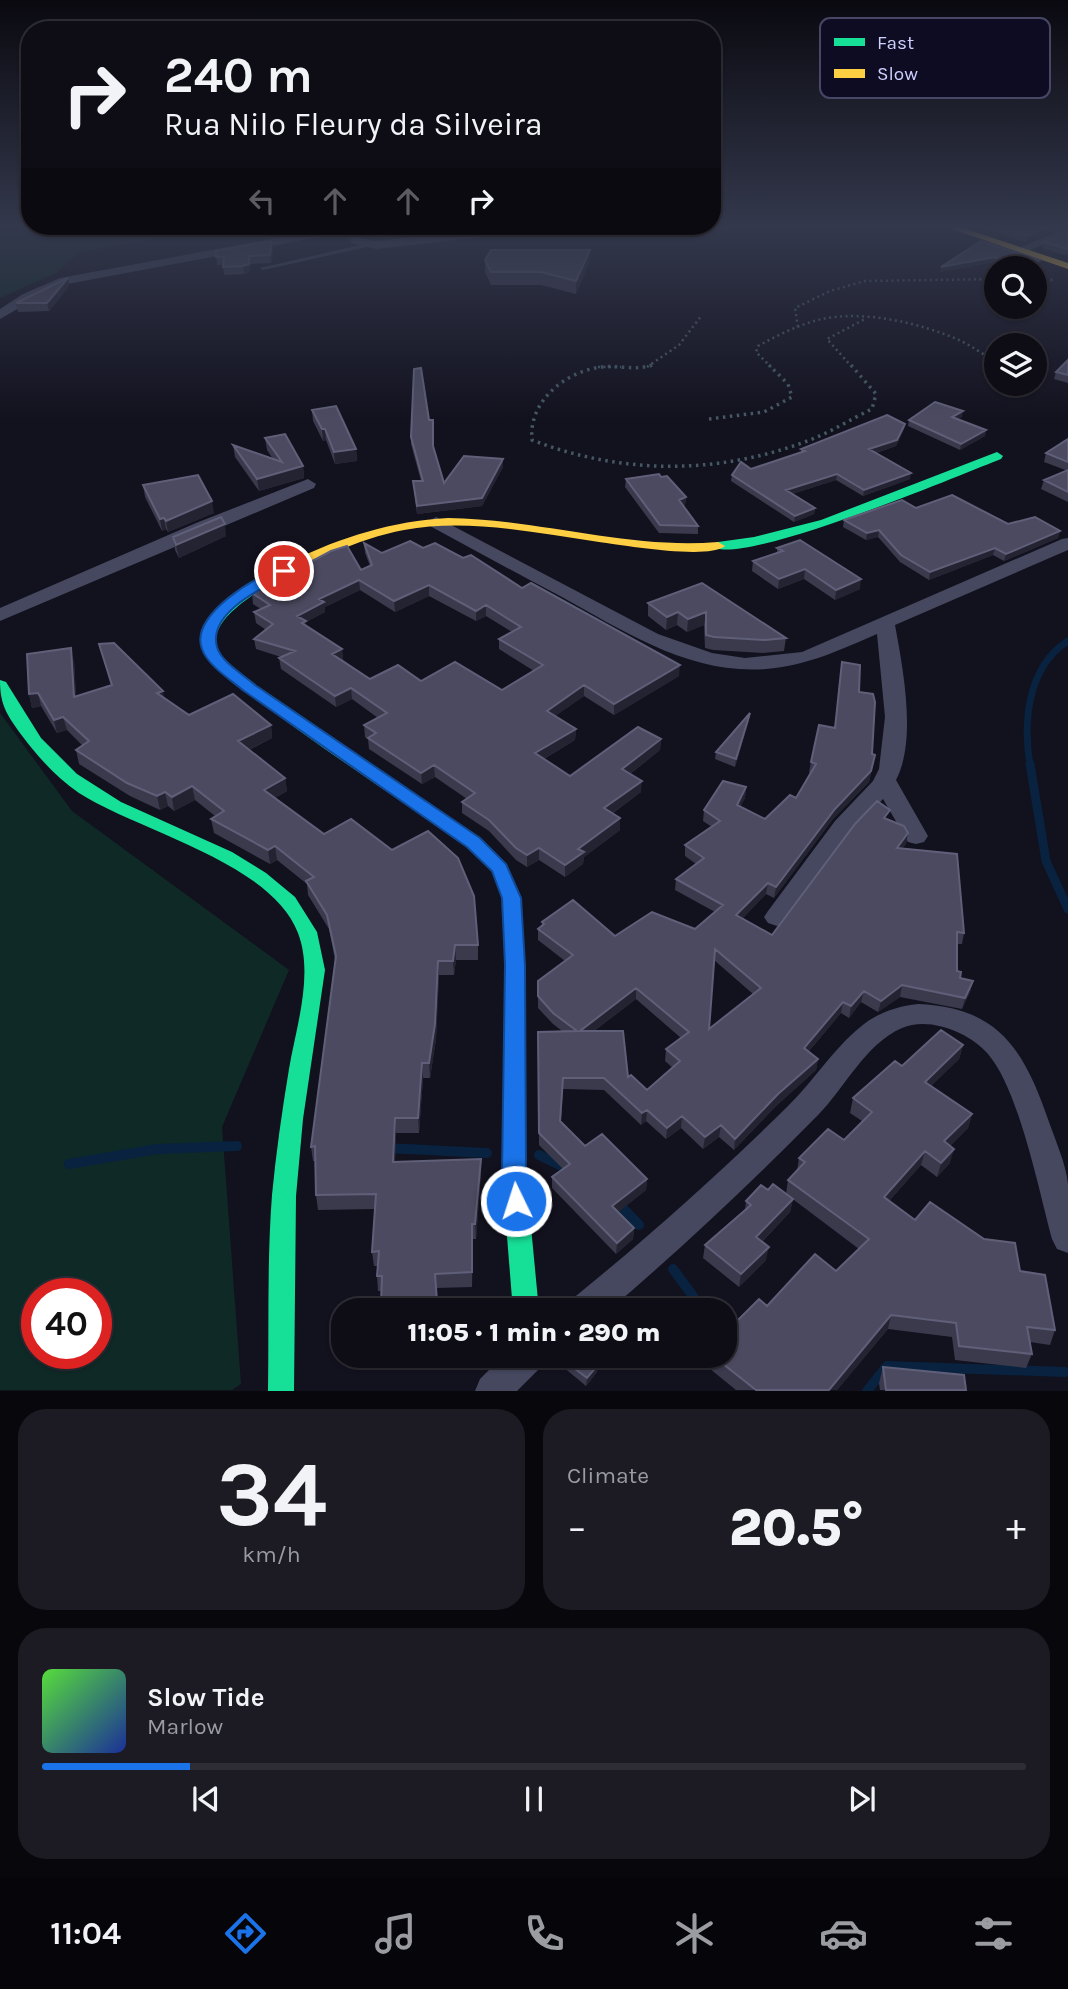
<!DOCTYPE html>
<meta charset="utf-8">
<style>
:root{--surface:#0e0d16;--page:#1c1b23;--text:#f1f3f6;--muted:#9b9ca1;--line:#2e2d35;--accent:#1a73e8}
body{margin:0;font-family:Karla,sans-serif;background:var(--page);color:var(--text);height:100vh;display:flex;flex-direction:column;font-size:26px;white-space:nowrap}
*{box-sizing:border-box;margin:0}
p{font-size:23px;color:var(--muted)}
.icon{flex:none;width:38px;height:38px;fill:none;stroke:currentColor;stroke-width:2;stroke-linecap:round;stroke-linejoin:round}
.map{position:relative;height:1391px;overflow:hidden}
.side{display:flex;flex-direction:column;gap:18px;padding:18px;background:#08070c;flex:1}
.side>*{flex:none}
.hud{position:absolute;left:21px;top:21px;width:700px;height:214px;border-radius:28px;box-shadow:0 2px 5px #0004,0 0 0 2px var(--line);background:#0e0d16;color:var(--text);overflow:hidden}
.fabs{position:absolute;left:984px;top:256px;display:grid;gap:14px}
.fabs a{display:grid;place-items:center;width:63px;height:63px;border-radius:50%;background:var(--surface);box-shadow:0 2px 5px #0004,0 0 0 2px var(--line);font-size:35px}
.speed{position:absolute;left:21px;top:1278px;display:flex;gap:14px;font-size:35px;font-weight:700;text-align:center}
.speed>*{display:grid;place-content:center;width:91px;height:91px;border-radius:50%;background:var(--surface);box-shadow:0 2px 5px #0004,0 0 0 2px var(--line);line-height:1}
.speed .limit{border:10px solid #d22;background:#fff;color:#111}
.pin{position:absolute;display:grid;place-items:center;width:60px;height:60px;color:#fff;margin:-30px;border:4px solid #fff;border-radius:50%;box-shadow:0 2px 7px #0007}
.me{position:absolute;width:77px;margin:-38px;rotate:356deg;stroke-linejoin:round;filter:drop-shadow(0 0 5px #0008)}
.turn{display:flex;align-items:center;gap:24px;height:147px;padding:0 28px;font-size:32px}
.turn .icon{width:91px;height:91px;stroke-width:2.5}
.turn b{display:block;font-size:49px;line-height:60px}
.lanes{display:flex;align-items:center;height:66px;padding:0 28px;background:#0003;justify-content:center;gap:35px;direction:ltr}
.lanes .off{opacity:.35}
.big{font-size:52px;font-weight:800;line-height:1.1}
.side .widget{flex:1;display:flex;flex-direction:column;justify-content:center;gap:10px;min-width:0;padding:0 24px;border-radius:28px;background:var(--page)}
.side .dial{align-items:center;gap:0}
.dial b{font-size:91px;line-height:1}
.song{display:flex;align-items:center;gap:21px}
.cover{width:84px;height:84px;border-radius:10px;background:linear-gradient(135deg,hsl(110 70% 55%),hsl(230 70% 35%))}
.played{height:7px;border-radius:4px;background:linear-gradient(90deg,var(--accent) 15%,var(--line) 15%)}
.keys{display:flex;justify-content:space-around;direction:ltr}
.heat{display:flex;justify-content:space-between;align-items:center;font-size:38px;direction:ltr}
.side .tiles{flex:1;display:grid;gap:18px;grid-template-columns:1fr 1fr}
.widget:last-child{grid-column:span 2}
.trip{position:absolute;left:331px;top:1298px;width:406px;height:70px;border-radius:28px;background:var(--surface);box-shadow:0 2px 5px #0004,0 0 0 2px var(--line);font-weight:800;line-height:70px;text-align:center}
.dock{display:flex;height:112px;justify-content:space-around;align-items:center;background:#060509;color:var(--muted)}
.dock .icon{width:49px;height:49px}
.dock .current{color:var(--accent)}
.dock b{font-size:32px;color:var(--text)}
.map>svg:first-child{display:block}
.green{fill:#0f2927;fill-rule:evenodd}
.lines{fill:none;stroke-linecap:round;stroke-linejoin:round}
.stream-far2{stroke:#08223f;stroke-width:7}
.stream-far1{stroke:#08223f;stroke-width:9}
.stream{stroke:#08223f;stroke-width:10}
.path-far1{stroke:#455864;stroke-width:2.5;stroke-dasharray:2 3.5;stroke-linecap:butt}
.path{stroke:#455864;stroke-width:3.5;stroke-dasharray:2.5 4.5;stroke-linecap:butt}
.lane{fill:#46485f;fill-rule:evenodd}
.street{fill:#46485f;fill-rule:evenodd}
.fast{fill:#16e098;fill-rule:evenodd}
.slow{fill:#ffcf43;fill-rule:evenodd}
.wall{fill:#3b3a4d;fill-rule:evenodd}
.shaded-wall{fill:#242332}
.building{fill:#4b4a60;stroke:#5f5f79;stroke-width:2;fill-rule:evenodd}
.route{fill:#1a73e8;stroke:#114b97;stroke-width:2}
.key{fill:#0d0c23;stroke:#474765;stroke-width:2}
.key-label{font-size:19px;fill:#ced0ff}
</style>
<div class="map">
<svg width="1068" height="1391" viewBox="0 0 1068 1391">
<rect width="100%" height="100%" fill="#12111e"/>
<path class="green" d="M0 225 30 226H332L254 238 192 232 80 252 56 273 0 298Z
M0 713 72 811 289 970 222 1127 241 1384 232 1390H0ZM37 1293H96V1353H37Z"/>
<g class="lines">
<path class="stream-far2" d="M1030 765C1023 723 1027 667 1068 641"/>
<path class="stream-far1" d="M1030 764 1046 861 1068 909"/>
<path class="stream" d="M386 1148 487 1153
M539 1155 564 1167
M69 1164 157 1149 237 1146
M617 1202 639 1225
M673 1269 704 1311
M867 1391 887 1366 1065 1372"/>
<path class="path-far1" d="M1034 279 1053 280
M798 327 795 308 830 291 865 281 996 279
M598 367H621
M647 367 679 345 702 315
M771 367 756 352 758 346C778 335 800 324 822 319 865 310 920 323 959 340 972 346 984 355 996 362
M852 367 827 339 865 319"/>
<path class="path" d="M652 365C635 371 618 365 602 367 565 371 528 402 532 440 622 475 719 475 810 440 831 432 851 419 872 409L876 394 851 365
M709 419 764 412 792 397 788 384 769 365"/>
<path class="lane" d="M369 243 371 244V246L263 270 260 268Z"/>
<path class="street" d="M342 226H362L358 232 360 238 376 241 525 226H561L555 229 376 249 351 243 346 232 67 284 33 300 0 319V309L23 294 60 278Z
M1068 227V234L1021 254 1011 251Z
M308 479 316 484 314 488 0 621V608L196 523Z
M436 517 658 634 712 653 745 658 802 652 1062 539 1068 538V550L895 625C903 669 917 740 896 780L928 836 924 842 916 844 908 842 883 799 851 833 786 923 777 926 768 923 764 917 768 911 835 821 873 781 879 769 885 717 877 634C840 650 806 666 766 669 691 675 625 632 562 597 518 574 474 550 430 526L427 522Z
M918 1004C1000 1007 1025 1052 1049 1122 1056 1142 1066 1164 1068 1184 1068 1206 1068 1231 1068 1253L1057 1249 1052 1239C1039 1191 1019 1090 988 1054 970 1033 930 1016 902 1028 865 1044 845 1088 818 1115 751 1183 681 1249 608 1311H566L571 1300C646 1239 718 1175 787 1107 815 1080 836 1044 868 1021 883 1011 900 1006 918 1004Z
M503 1356H545L540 1368 517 1391H475L480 1379Z"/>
<path class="fast" d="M997 452 1003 456 1001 459C962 474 738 569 711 546L718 542 754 537 821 520Z
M266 576 273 580 271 583C252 596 198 626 222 656 231 667 245 676 256 685L480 838 507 865 520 898 525 965 526 1174 539 1311H513L502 1174 505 965 502 898 492 872 468 846C431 821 206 674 202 646 197 619 243 582 266 576Z
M0 680 6 682 41 738 77 774 121 802 232 852 266 873 295 897 317 932 325 970 303 1119 296 1196 294 1391H268C269 1326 267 1260 272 1195 276 1153 282 1111 289 1069 296 1027 314 975 298 933 271 862 140 832 79 793 57 778 39 758 23 737 8 716 0 707 0 680Z"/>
<path class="slow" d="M941 225H954L1068 263V269Z
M448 518C537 519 631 550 718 542L725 546C708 560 623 545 599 542 535 533 468 518 404 530 357 539 313 561 271 583L266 584 259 580C267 571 281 567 292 561 341 537 393 521 448 518Z"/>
</g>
<path class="wall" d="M974 225H997L1000 227H1060L1025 242Z
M562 226H614V227H563Z
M1068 231V254L1065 255 1042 248 1044 242Z
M981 241 1039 265 1033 268H1007L994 262 940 272Z
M273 248 271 263 250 264 249 272 244 274 224 275 223 265H217L216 251Z
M590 250 589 263 576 294 541 285H491L485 272V260Z
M69 286 49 311 18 312 16 303Z
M1068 360V383L1054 379 1056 372Z
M312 410 356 449 357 461 335 464 326 440 323 441 313 421Z
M962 417 958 419 986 430 985 436 960 450 908 426 909 420Z
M905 424 904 429 896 446 876 453 910 479 863 496 836 480 792 494 815 508 814 514 794 522 731 481 732 475 801 452V449Z
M411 437 434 447 444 483 503 459V467L482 506 417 514 413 481H421L411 444Z
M265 438 303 466 304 478 259 491 235 457 233 445 273 459 267 450Z
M1068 439V502L1041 489 1044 480 1068 471 1044 462 1046 453Z
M661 477 686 497 685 505 683 506 698 526V534L659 533 625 487 626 479Z
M143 485 214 513 168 532 166 529 162 531 145 497Z
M916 508 1008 524 1060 531 1058 538 1004 561 993 555 929 580 900 562 878 537 866 540 843 527 844 520Z
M226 536 179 558 175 550 173 537Z
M364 543 382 553 423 548 522 588 679 676 614 715 584 696 555 716 576 729 575 740 544 759 570 776 661 739 660 750 630 774 641 792 613 813 620 830 584 857 583 864 565 877 539 860 527 867 516 860 489 831 462 813V802L467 799 435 777 422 784 369 749 368 739 365 737 364 725 378 718 352 699 336 707 281 669 279 658 281 657 256 649 254 639 266 630 256 623 254 612 261 609 253 604 252 593 361 570 370 566 365 553ZM360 590 395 612 429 596 476 621 486 616 512 632 499 639V649L534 671 502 690 421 681 370 679 343 660 342 649 306 626V622L325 612V607Z
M777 548 860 589 835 600 804 579 778 589 752 571 753 561 777 553Z
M702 583 786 638 784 651 763 653 713 650 705 648 704 625 687 632 677 625 666 630 648 616V603Z
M99 644 164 699 189 715 271 725 272 738 249 750 285 778 287 791 275 798 478 945V960H456L454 975H439L436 1039 430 1078H423L419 1133H396L395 1162 481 1173 476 1239H473L472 1287 436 1288 438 1311H382L381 1291H378L377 1276 378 1266H374L372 1252 375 1209 318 1210 316 1195V1161H313L311 1147 335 960 329 929 308 895 307 884 277 860 270 864 214 833 211 819 215 816 195 800 174 811 168 806 160 810 130 796 79 764 76 750 82 745 67 730 57 733 41 706 32 708 29 694 74 661 76 696 111 686Z
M842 662 859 692 872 754 875 755 869 782 833 819 774 898 766 894 743 918 772 935 888 819 908 833 906 844 902 848 964 933 962 944H957V971L960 978 973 981 970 992 962 1009 900 997 878 1012 861 1002 849 1018 841 1013 809 1051 818 1059 816 1070 776 1106 734 1150 719 1137 703 1149 681 1128 666 1139 646 1121 641 1125 604 1090 563 1089 561 1121 585 1146 647 1179 646 1190 618 1212 634 1228 633 1239 616 1254 552 1188V1177L563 1169 539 1145 538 1032 562 1031 553 1024 538 1008V981L565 961 538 940V929L542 926V922L615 936 695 929 715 912 675 890 676 879 696 864 685 856V845L712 827 703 821 704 810 746 787 745 798 740 807 765 819 796 798 810 773 809 772 811 762 835 728ZM714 960 753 994 709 1029ZM636 999 681 1038 666 1049 665 1061 673 1068 647 1090 628 1077 594 1031Z
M750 713 749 720 735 767 715 759 716 752Z
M963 1045 959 1059 931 1086 972 1114 968 1128 950 1146V1163L937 1177 921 1165 889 1201 915 1220 1020 1271 1055 1330 1050 1345 1030 1342 1032 1354 1026 1368 955 1360 952 1337 888 1329 837 1390H736L694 1356H724L767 1306 836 1271 859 1249 786 1194 788 1180 797 1171 799 1158 844 1140 862 1121 850 1113 853 1098 902 1066Z
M768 1190 793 1199 790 1212 762 1242 766 1260 739 1287 703 1258 705 1245 745 1210 746 1201Z
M562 1359 598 1365 597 1372 586 1386 562 1366Z
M883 1367 966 1390H880L879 1383Z"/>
<path class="shaded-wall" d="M712 225H756L687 236 688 227Z
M1053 225H1061L1060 227 1025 242 1027 236Z
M272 241 273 248 271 263 270 255Z
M590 250 589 263 576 294V281Z
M249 256V272L244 274 243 266Z
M995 257 994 262 940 272 941 267Z
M1040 260 1039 265 1033 268H1021Z
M68 278 69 286 49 311 47 303Z
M963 411 962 417 951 423 952 417Z
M905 424 904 429 896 446 868 455 869 449Z
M322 429H325L326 440 323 441Z
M986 430 985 436 960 450 961 444Z
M356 449 357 461 335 464 334 452Z
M503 459V467L482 506 417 514V506Z
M303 466 304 478 259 491 257 479Z
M911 473 910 479 863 496 864 490Z
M837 474 836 480 785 496 786 490Z
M686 497 685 505 678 508 679 500Z
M212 501 214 513 168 532 166 521Z
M815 508 814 514 794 522 795 516Z
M164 518 166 529 162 531 160 519Z
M225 524 226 536 179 558 176 545Z
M879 530 878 537 866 540 867 533Z
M1060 531 1058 538 1004 561 1006 554Z
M995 548 993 555 929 580 930 572Z
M805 569 804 579 778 589 779 579Z
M861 579 860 589 835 600 836 590Z
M359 580 360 590 325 607V612L306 622 307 632 297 616 319 599Z
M429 585V596L395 612 394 601Z
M486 605V616L476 621V611Z
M678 612 677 625 666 630 667 617Z
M706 612 704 625 687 632 688 619Z
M71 648 74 661 77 711 74 697Z
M342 649 343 660 332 654Z
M680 665 679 676 614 715V704Z
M584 685V696L547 722V711Z
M351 688 352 699 336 707 335 696Z
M163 691 165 704 157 693Z
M38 693 41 706 32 708 29 694Z
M750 713 749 720 735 767 736 759Z
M63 717 67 730 57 733 54 720Z
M271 725 272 738 240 754 238 741Z
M576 729 575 740 535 764V753Z
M661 739 660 750 622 780V769Z
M875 755 869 782 833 819 774 898 776 887Z
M434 765 435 777 422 784 421 773Z
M285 778 287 791 266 803 264 790Z
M642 781 641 792 604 819V808Z
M192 786 195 800 174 811 172 797Z
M746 787 745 798 735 816 737 805Z
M165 792 168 806 160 810 157 796Z
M620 818V830L584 857 583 864 565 877V865L578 849Z
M908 833 906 844 894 859 897 848Z
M275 846 277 860 270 864 268 850Z
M539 848V860L527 867V855Z
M768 883 766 894 735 926 736 915Z
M455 945 456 960 454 975 453 961Z
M438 961 439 975 436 1039 430 1078 429 1063Z
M973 981 970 992 962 1009 965 998Z
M902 985 900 997 878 1012 881 1001Z
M636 988V999L579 1042 580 1031Z
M864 991 861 1002 849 1018 851 1006Z
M843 1002 841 1013 802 1059 804 1048Z
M963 1045 959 1059 921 1096 925 1082Z
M818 1059 816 1070 776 1106 734 1150 735 1139 778 1094Z
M422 1063 423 1078 419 1133 418 1118Z
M647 1110 646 1121 641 1125 642 1113Z
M972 1114 968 1128 940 1156 944 1141Z
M682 1116 681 1128 666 1139 667 1128Z
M395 1118 396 1133 394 1177 393 1162Z
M721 1125 719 1137 703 1149 705 1137Z
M954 1149 950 1163 937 1177 941 1163Z
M925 1151 921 1165 880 1211 884 1197Z
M481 1159V1173L476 1239 475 1224Z
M647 1179 646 1190 611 1218 612 1206Z
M793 1199 790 1212 754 1250 756 1237Z
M634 1228 633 1239 616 1254 617 1243Z
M769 1247 766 1260 739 1287 741 1274Z
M891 1315 888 1329 837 1390H829Z
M598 1365 597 1372 586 1386 587 1378Z"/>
<path class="building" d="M993 225H997L1000 227 1003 225H1053L1027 236Z
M1068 231V249L1044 242Z
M272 241 270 255 249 256V264L243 266 223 267 224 257H216V251Z
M981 241 1040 260 1019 268 995 257 941 267Z
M491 250H590L576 281 541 272H491L485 260Z
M68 278 47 303H16Z
M1068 360V375L1056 372Z
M421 368 429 420H433V446L444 483 464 456 503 459 482 498 417 506 413 481H423L411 437 414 369Z
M935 402 963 411 952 417 986 430 961 444 909 420Z
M336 406 356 449 334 452 325 429H322L312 410Z
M887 415 905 424 897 440 869 449 911 473 864 490 837 474 786 490 815 508 795 516 732 475 741 462 751 469 805 451 801 449Z
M285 434 303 466 257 479 233 445 282 462 265 438Z
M1068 439V462L1046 453Z
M1068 470V492L1044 480Z
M659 474 661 477 667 476 686 497 679 500 698 526 660 525 626 479Z
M198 475 212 501 166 521 164 518 160 519 143 485Z
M952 495 1008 524 1035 517 1060 531 1006 554 995 548 930 572 901 555 879 530 867 533 844 520 902 500 916 508Z
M221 517 225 524 176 545 173 537Z
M800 540 861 579 836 590 805 569 779 579 753 561 783 551 777 548Z
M410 541 423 548 435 543 463 558 471 555 522 588 531 583 680 665 614 704 584 685 547 711 576 729 535 753 570 776 638 727 661 739 622 769 642 781 604 808 620 818 578 849 584 852 565 865 539 848 527 855 516 848 489 820 462 802 475 793 434 765 421 773 368 738 376 733 364 725 387 713 351 688 335 696 279 658 295 651 254 639 273 624 254 612 270 605 252 593 331 551 347 546 361 570 372 565 364 543 382 553ZM359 580 394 601 429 585 476 611 486 605 521 627 499 639 543 665 502 690 455 662 421 681 398 665 370 679 332 654 342 649 302 623 306 621 297 616 324 602 319 599Z
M702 583 786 638 765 640 714 637 706 635V612L688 619 678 612 667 617 648 603Z
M114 643 163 691 157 693 189 715 233 694 271 725 238 741 285 778 264 790 324 834 351 819 392 850 428 831 458 858 474 896 478 945H455L453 961H438L435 1024 429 1063H422L418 1118H395L393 1162 481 1159 475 1224H472V1272L435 1274 437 1301 381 1303 382 1276H377L379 1251 372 1252 376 1194 316 1195 315 1146 311 1147 336 956 327 915 306 881 314 877 275 846 268 850 211 819 224 811 192 786 172 797 165 792 157 796 127 783 76 750 89 741 63 717 54 720 38 693 29 694 27 654 71 648 74 697 112 685 99 644Z
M842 662 860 665 859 692 873 694 875 702 872 754 875 755 871 771 835 809 776 887 768 883 736 915 772 935 855 824 877 801 890 810 884 818 904 826 908 833 897 848 957 854 964 933 957 932V971L961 972 960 978 973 981 965 998 902 985 881 1001 864 991 851 1006 843 1002 804 1048 818 1059 778 1094 735 1139 721 1125 705 1137 682 1116 667 1128 647 1110 642 1113 604 1078H563L560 1121 585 1146 602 1134 647 1179 612 1206 634 1228 617 1243 552 1177 570 1164 539 1133 538 1032 577 1031 553 1013 538 996V981L573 955 538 929 544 924 542 922 573 900 615 936 652 912 695 929 723 905 676 879 704 858 685 845 720 821 704 810 723 781 746 787 737 805 765 819 790 795 796 798 816 764 811 762 819 725 835 728ZM715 949 761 988 709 1029 710 1017ZM636 988 689 1032 666 1049 680 1061 647 1090 631 1075 628 1077 623 1031H580Z
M750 713 736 759 716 752Z
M941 1030 963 1045 925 1082 972 1114 944 1141 954 1149 941 1163 925 1151 884 1197 915 1220 930 1202 984 1239 1015 1243 1020 1271 1045 1275 1055 1330 1027 1327 1032 1354 959 1346 956 1323 891 1315 829 1390H756L713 1356H724V1334L759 1299 767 1306 815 1254 836 1271 869 1239 788 1180 805 1162 799 1158 828 1129 844 1140 872 1112 853 1098 895 1061 902 1066Z
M773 1184 793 1199 756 1237 769 1247 741 1274 705 1245 751 1205 746 1201 761 1185 768 1190Z
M673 1298 690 1311H662Z
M564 1356H586L598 1365 587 1378 562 1359Z
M883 1367 964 1375 966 1390H886Z"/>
<linearGradient id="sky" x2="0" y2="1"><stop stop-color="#0a0910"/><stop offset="0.54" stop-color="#33384c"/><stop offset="1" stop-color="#33384c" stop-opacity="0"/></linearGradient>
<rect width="1068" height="420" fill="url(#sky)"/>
<path class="route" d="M284 567 289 568V574C266 586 207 612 217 647 221 662 244 675 255 685L480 838 506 864 521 898 525 965 526 1174 528 1201 525 1209 516 1212 508 1209 505 1201 502 1174 505 965 502 898 492 871 467 847 244 691C231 680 208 666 202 649 189 615 258 574 284 567Z"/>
<rect x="820" y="18" width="230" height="80" rx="10" class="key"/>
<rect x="834" y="38" width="31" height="8" fill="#16e098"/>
<rect x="834" y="69" width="31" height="9" fill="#ffcf43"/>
<g class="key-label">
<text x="877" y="49">Fast</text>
<text x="877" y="80">Slow</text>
</g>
</svg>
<div class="fabs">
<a><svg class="icon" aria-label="search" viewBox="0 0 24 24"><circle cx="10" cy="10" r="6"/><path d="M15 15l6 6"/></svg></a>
<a><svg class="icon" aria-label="layers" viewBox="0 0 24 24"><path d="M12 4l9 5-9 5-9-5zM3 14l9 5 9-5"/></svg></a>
</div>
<div class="speed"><div class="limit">40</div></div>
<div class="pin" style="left:284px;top:571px;background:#d93025"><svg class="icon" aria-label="arrive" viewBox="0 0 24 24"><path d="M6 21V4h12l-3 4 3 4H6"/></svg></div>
<svg class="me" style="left:516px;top:1201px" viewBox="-20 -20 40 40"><circle r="17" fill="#1a73e8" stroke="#fff" stroke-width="3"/><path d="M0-11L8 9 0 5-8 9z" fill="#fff"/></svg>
<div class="trip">11:05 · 1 min · 290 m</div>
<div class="hud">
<div class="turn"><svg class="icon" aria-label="right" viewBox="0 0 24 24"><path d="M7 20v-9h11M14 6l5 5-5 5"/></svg><div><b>240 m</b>Rua Nilo Fleury da Silveira</div></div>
<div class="lanes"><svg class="icon off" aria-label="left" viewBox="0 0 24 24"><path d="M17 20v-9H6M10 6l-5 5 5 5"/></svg><svg class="icon off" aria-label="ahead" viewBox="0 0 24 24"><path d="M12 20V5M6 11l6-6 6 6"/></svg><svg class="icon off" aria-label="ahead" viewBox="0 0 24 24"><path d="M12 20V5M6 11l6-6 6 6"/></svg><svg class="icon" aria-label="right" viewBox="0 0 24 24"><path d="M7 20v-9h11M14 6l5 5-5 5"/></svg></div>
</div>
</div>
<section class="side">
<div class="tiles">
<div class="widget dial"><b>34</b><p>km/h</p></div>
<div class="widget"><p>Climate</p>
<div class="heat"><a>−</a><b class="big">20.5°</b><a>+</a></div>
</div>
<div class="widget">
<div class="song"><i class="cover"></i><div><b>Slow Tide</b><p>Marlow</p></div></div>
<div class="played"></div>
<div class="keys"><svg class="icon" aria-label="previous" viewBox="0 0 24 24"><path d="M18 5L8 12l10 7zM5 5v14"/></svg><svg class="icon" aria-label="pause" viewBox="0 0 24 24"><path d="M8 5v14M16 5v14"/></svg><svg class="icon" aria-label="next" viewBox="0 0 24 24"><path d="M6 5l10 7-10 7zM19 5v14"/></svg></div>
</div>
</div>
</section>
<nav class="dock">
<b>11:04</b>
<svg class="icon current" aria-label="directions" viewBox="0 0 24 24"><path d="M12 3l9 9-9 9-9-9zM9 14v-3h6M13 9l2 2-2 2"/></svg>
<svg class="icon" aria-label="music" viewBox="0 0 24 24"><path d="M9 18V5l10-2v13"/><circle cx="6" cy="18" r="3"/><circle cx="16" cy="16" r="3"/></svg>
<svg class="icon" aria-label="phone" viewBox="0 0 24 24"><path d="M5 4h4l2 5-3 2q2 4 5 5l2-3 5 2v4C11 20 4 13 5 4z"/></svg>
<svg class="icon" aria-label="climate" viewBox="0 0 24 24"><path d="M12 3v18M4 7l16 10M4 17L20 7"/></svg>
<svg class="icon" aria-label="car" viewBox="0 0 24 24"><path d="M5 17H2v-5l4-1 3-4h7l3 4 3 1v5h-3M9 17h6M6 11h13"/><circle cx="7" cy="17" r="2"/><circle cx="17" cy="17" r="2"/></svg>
<svg class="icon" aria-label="filters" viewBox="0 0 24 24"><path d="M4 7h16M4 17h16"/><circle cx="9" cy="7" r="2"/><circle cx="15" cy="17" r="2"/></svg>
</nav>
